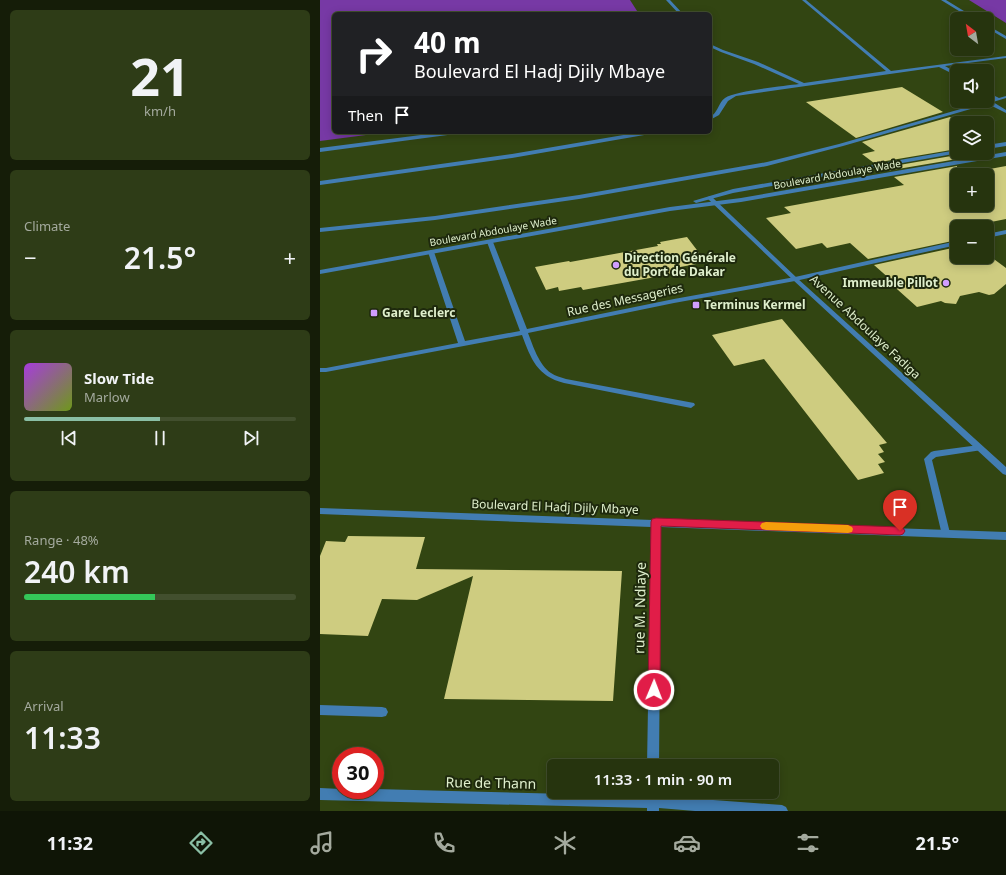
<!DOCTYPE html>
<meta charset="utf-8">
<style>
:root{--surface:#26340e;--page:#2e3c17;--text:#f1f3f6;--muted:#a4aa9e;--line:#424f2e;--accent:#8abfa5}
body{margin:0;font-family:"Noto Sans",sans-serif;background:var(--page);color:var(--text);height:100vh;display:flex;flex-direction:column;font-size:15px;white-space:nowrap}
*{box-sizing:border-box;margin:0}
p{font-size:13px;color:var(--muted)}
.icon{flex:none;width:22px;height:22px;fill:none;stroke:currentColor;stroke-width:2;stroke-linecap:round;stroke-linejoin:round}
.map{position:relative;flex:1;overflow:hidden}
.side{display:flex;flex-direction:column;gap:10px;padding:10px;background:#151d08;width:320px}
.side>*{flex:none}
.guide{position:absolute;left:12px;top:12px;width:380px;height:122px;border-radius:6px;box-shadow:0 2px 10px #0003,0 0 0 1px var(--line);background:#202124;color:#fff;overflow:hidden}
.needle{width:26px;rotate:329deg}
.fabs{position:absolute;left:630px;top:12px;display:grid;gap:8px}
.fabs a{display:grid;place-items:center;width:44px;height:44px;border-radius:6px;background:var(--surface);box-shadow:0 2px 10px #0003,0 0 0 1px var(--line);font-size:20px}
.speed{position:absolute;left:12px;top:747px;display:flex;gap:8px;font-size:20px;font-weight:700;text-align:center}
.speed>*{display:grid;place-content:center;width:52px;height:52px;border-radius:50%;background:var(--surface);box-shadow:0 2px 10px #0003,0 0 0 1px var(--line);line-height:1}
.speed .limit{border:6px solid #d22;background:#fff;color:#111}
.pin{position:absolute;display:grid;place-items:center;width:34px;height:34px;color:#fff;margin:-41px -17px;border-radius:50% 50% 50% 0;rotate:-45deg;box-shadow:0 0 4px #0007}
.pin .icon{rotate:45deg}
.me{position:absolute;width:44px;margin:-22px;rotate:1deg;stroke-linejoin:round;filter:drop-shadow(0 0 3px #0008)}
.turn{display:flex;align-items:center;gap:14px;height:84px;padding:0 16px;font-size:18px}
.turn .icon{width:52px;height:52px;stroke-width:2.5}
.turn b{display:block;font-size:28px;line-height:34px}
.then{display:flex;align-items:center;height:38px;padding:0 16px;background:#0003;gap:8px;font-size:15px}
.big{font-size:30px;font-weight:600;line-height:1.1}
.side .card{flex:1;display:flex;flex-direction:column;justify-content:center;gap:6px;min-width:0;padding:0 14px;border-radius:6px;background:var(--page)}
.side .dial{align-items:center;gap:0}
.dial b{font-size:52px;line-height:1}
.song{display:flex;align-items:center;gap:12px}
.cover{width:48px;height:48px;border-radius:6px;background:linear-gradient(135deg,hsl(280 70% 55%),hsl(80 70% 35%))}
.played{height:4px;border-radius:2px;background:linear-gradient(90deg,var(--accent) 50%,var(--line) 50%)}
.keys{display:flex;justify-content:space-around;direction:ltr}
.heat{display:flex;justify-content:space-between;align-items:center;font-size:22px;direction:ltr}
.charge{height:6px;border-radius:3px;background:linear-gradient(90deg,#34c759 48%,var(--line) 0)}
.trip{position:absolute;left:227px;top:759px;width:232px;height:40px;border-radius:6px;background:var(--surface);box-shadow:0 2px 10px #0003,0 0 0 1px var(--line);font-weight:600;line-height:40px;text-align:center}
.tab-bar{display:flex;height:64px;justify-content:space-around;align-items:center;background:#0f1506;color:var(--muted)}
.tab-bar .icon{width:28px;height:28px}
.tab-bar .current{color:var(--accent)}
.tab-bar b{font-size:18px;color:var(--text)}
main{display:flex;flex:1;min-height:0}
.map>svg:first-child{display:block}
.water{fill:#7739a5}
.building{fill:#cecc80;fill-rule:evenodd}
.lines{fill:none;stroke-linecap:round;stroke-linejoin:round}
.service{fill:#427db2;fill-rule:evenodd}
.minor{fill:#427db2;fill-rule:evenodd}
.tertiary{fill:#427db2;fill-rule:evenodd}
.route{fill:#e11d48;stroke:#92132f}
.slow{fill:#f59e0b}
.poi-dot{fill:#d09dff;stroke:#1e290d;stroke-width:1.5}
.labels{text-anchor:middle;stroke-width:4;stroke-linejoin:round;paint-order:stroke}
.far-street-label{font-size:10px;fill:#dfefcc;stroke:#1e290d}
.poi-label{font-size:12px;font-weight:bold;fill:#dfefcc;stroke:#1e290d;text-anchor:start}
.street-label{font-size:12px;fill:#dfefcc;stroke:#1e290d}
.near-street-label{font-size:14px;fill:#dfefcc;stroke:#1e290d}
</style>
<main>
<section class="side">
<div class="card dial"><b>21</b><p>km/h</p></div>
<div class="card"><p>Climate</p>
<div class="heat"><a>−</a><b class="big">21.5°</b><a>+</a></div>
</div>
<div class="card">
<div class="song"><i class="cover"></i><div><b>Slow Tide</b><p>Marlow</p></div></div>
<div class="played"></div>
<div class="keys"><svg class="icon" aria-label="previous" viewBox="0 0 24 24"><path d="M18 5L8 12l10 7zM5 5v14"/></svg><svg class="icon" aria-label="pause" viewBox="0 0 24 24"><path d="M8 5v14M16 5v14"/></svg><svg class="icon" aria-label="next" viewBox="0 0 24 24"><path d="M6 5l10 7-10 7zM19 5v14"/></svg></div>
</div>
<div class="card"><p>Range · 48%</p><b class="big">240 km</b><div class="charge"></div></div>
<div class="card"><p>Arrival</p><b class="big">11:33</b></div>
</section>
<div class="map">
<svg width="686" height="811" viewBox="0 0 686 811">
<rect width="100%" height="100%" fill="#324512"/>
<path class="water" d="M0 0H310L319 14H14V132H69L0 141Z
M649 0H686V23Z"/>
<path class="building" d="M582 87 623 112 536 138 486 102Z
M630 117 637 121V149L554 163 542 154 555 151 542 142Z
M637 155V159L566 171 562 168Z
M637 166V175L686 166V219L646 227H637V229L633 230 637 232V240L548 259 530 243 507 248 502 243 476 249 446 218 471 213 464 207 584 185 574 177ZM637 175H667V205H637Z
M367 237 383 258 373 260 376 264 355 268 358 272 330 278 263 290 261 287 239 291 238 287 226 290 215 267 249 261 250 262 338 246 337 244H341L340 242Z
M637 247V257H667V254L686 268V284L674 294 669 295 659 292 640 296 636 304 625 303 621 301 597 307 568 281 571 280 554 265Z
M462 319 567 443 559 445 564 452 558 454 565 462 558 464 564 473 538 480 444 359 414 366 392 335Z
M28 536 105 537 96 569 302 571 293 701 124 699 153 576 97 600 62 599 48 636 0 634V556L6 541 25 542Z"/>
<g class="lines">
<path class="service" d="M346 0H350L363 14H359Z
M482 0H486L571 71 686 56V58L625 66 637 73V76L619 67 416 96 408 101 399 115 390 120V117C398 113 398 103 405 98 415 91 464 86 479 84L434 64 401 52 390 47V44L403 50 438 62 484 83 566 71Z
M621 0H626L657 19H652Z
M667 25 686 36V39L667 28Z
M667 92 679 98 686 96V98L673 102 686 110V113L668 104 523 146 447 166 259 199 115 220 0 232V228L115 216 259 195 447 162 519 144 665 102 667 100H669L675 99 667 95Z
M124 132H138L135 134 0 152V148Z
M321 132H333L330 134 192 158 0 185V181L192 154Z
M686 230V234L667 238V234Z
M170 240 173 242 207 329 354 299 475 277 637 241V245L475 281 354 303 208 333C213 346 219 365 231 373 235 376 241 377 246 379L374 403 375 405 371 408 244 383C217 376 211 359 202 335L6 372H0V368H6L138 343 108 252 111 250 114 252 145 341 200 331 167 242Z
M659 445 662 446 663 448 662 450 616 457 612 460 630 533 628 535 625 537 622 535 604 459 611 452 614 451Z
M0 705 62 707 66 708 68 712 66 716 62 717 0 715Z"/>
<path class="minor" d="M390 196 392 197 477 278 686 467V475L683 474 473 280 388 199V197Z
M0 508 333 520 336 519 339 520 686 532V540L341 527 339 766H327L331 527 0 514Z
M0 788 21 789V790L55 789 327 796V792H339V796L462 805 466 807 468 811H375L339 808V811H327V808L0 800Z"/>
<path class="tertiary" d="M686 142V146L667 149V145Z
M637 150V153H639L413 193 376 203 373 201 413 189Z
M686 152V156L421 202 350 211 0 274V270L350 207 421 198Z"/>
</g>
<path class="route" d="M336 518 580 527 583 528 585 531 583 534 580 535 341 526 340 690 339 694 334 695 330 694 328 690 331 522 332 519Z"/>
<path class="slow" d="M446 522 528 525 532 527 533 529 532 532 528 533 446 530 442 529 440 526 442 523Z"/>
<g class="poi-dot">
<circle cx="296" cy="265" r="4"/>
<circle cx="626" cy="283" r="4"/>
<rect x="372" y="301" width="8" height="8" rx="2"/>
<rect x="50" y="309" width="8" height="8" rx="2"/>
</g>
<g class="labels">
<g class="far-street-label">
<text transform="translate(517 174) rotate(-10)" y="4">Boulevard Abdoulaye Wade</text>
<text transform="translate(173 231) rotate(-10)" y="4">Boulevard Abdoulaye Wade</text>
</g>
<g class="poi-label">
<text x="304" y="262">Direction Générale<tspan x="304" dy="14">du Port de Dakar</tspan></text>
<text x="618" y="287" text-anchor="end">Immeuble Pillot</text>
<text x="384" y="309">Terminus Kermel</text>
<text x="62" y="317">Gare Leclerc</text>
</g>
<g class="street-label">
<text transform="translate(305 300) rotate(-12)" y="4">Rue des Messageries</text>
<text transform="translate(545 327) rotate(43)" y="4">Avenue Abdoulaye Fadiga</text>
<text transform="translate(235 507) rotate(2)" y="4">Boulevard El Hadj Djily Mbaye</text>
</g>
<g class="near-street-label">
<text transform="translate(320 608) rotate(-89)" y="5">rue M. Ndiaye</text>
<text transform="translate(171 783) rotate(1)" y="5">Rue de Thann</text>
</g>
</g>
</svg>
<div class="fabs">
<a><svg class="needle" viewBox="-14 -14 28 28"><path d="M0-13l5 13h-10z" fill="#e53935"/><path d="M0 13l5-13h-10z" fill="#a4aa9e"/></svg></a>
<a><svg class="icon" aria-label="sound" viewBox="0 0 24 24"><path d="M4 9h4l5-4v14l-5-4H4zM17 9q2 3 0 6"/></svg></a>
<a><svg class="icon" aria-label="layers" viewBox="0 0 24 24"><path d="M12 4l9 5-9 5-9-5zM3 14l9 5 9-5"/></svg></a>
<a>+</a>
<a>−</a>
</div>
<div class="speed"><div class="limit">30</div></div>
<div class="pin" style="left:580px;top:531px;background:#d93025"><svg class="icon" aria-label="arrive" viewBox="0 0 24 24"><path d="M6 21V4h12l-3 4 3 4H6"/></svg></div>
<svg class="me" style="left:334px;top:690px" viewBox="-20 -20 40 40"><circle r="17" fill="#e11d48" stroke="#fff" stroke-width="3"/><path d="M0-11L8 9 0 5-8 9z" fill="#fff"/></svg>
<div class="trip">11:33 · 1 min · 90 m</div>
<div class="guide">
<div class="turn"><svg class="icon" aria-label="right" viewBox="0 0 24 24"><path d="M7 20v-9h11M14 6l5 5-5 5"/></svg><div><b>40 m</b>Boulevard El Hadj Djily Mbaye</div></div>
<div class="then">Then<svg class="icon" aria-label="arrive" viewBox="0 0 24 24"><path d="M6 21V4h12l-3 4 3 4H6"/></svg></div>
</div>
</div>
</main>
<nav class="tab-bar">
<b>11:32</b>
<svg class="icon current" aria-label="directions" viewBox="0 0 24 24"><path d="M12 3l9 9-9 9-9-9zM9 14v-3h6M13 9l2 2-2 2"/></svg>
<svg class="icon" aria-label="music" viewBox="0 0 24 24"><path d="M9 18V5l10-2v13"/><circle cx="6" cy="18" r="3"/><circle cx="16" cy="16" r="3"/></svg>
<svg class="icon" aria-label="phone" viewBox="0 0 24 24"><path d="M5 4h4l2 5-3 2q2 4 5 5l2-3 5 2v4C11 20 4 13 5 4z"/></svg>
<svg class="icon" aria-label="climate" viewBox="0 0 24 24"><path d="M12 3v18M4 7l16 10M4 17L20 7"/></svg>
<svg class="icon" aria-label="car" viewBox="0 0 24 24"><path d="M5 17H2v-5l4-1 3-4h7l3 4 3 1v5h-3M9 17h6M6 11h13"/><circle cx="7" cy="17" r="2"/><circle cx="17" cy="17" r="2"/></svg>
<svg class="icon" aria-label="filters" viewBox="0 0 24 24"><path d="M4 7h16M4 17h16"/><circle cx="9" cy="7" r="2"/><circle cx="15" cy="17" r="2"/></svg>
<b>21.5°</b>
</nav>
